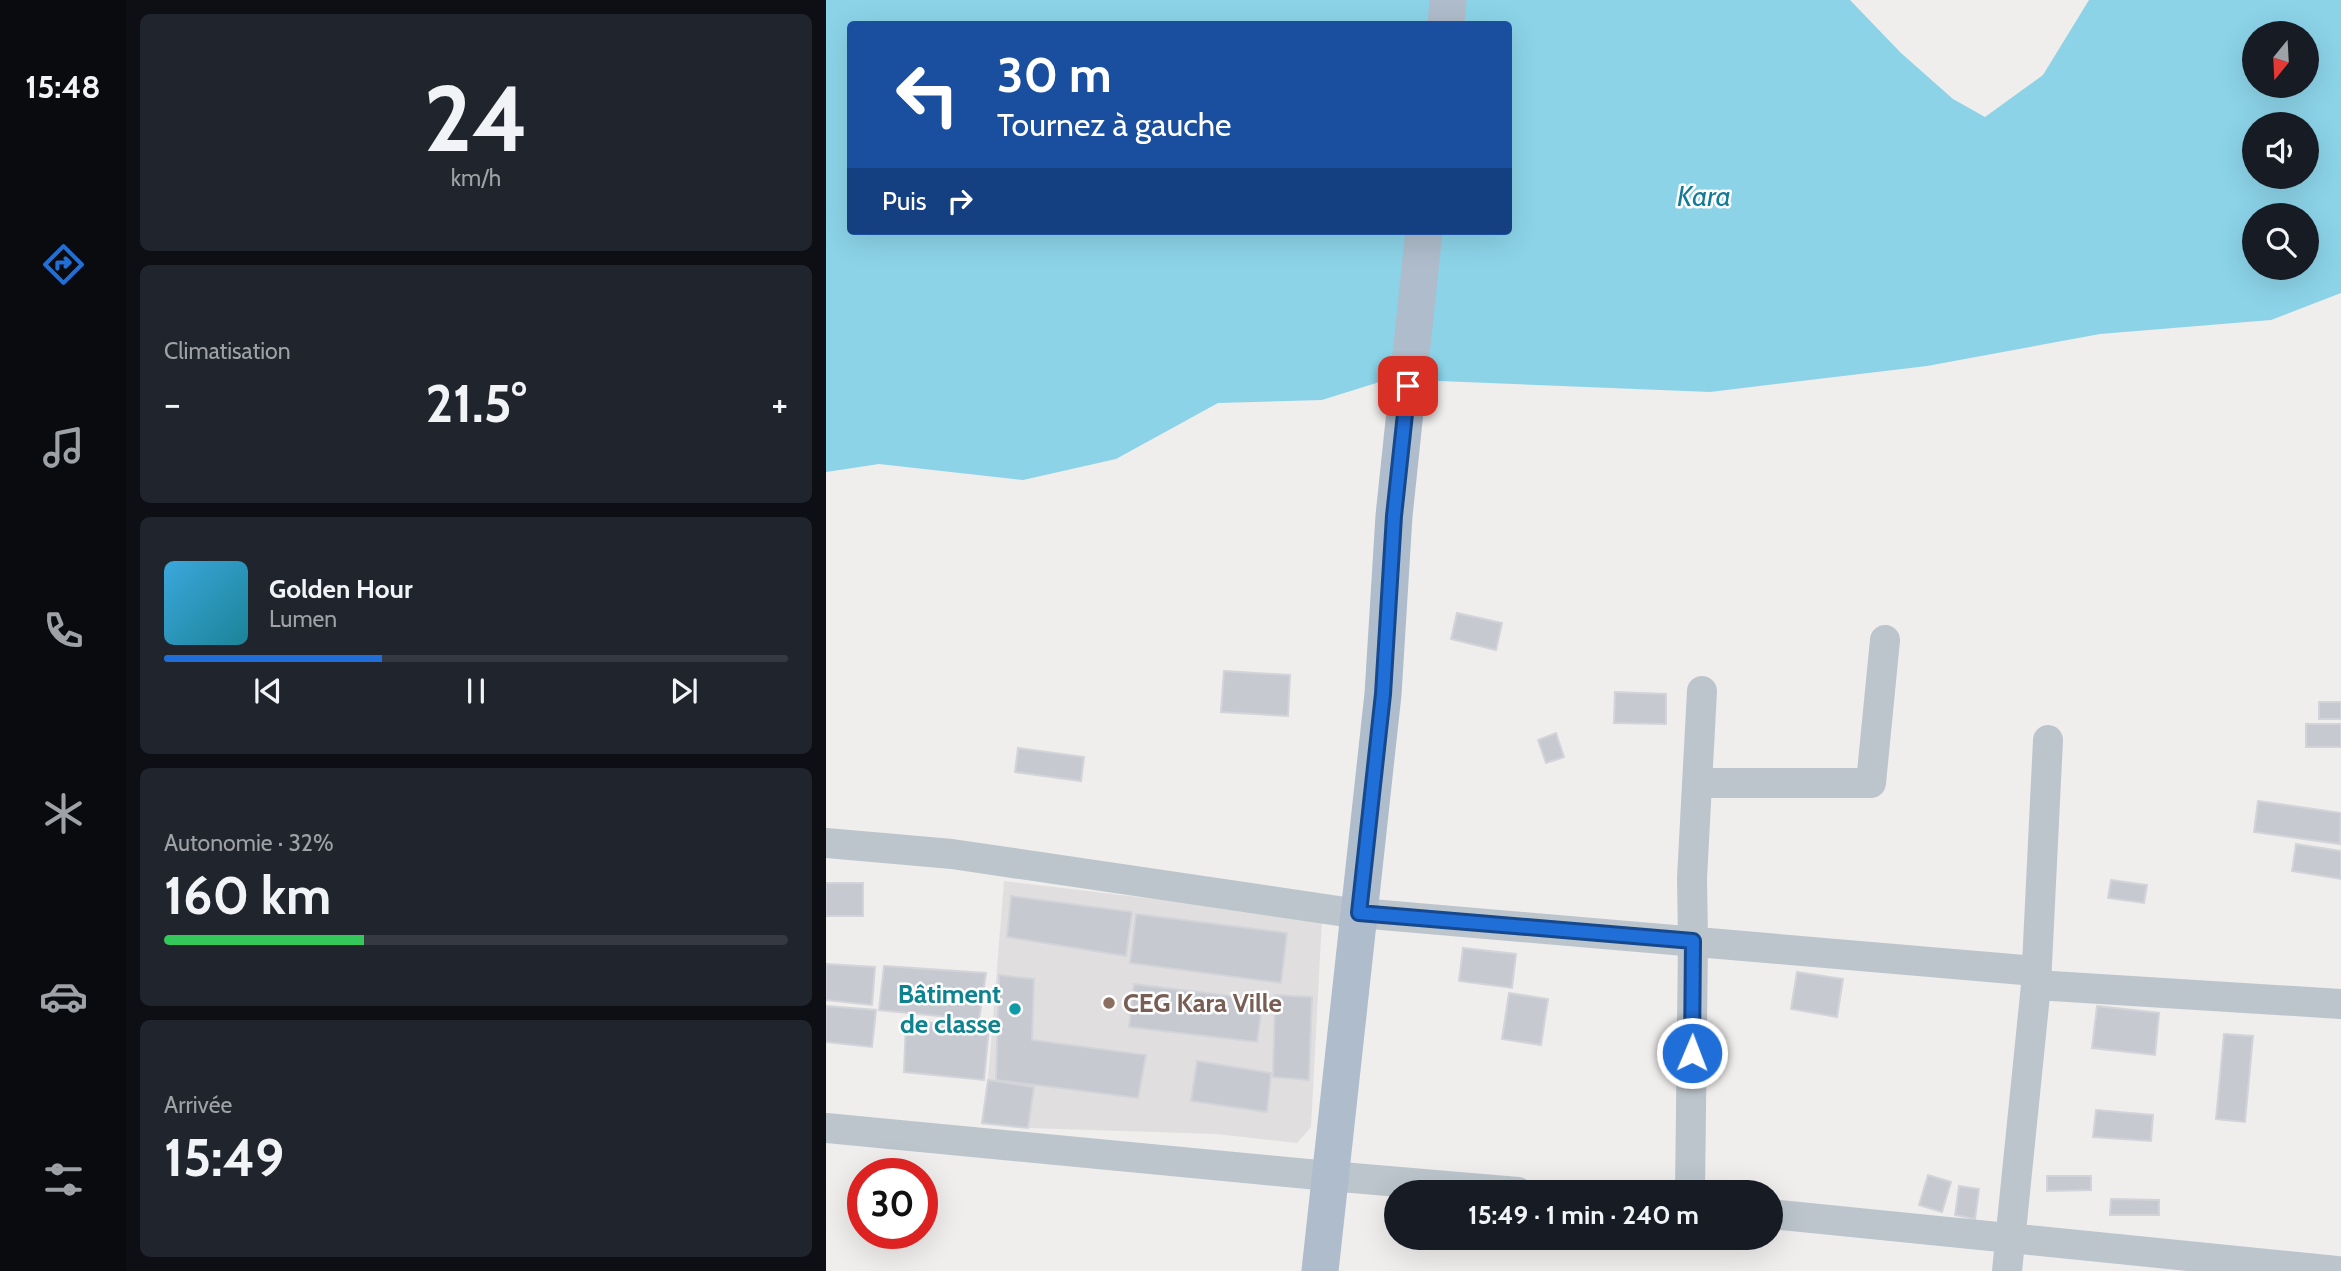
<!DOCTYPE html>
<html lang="fr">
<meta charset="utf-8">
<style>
:root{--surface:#171b24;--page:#20242c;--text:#f1f3f6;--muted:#9ea1a6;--line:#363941;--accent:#206ed7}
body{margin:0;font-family:Cabin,sans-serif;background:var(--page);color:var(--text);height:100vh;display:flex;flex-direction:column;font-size:26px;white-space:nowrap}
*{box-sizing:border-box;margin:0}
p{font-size:23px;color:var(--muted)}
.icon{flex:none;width:38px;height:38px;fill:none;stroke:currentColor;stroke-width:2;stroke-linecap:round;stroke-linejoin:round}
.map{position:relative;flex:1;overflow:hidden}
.details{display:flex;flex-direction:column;gap:14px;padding:14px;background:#0d0f14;width:700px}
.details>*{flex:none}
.banner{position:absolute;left:21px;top:21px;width:665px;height:214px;border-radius:7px;box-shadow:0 7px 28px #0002;background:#1a4fa0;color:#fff;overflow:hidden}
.needle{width:46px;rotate:198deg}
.controls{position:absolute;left:1416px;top:21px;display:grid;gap:14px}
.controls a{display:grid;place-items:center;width:77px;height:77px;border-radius:50%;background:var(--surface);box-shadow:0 7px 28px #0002;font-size:35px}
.speed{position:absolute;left:21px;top:1158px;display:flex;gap:14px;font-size:35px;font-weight:700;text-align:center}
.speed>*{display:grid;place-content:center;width:91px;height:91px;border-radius:50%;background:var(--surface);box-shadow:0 7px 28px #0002;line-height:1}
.speed .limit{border:10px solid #d22;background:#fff;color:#111}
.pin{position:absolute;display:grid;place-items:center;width:60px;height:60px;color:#fff;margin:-30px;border-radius:14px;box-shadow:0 4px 10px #0006}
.me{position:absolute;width:77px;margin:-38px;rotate:1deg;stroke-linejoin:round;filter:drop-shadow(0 0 5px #0008)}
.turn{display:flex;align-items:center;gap:24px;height:147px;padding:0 35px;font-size:32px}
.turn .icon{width:91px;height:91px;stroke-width:2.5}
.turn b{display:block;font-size:49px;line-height:60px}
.then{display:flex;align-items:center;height:66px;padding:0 35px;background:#0003;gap:14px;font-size:26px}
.big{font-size:52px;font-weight:800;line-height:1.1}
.details .widget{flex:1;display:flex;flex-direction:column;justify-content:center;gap:10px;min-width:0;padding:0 24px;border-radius:10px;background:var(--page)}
.details .dial{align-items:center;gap:0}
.dial b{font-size:91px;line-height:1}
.song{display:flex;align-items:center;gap:21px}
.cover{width:84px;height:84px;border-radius:10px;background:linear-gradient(135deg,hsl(200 70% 55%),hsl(190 70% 35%))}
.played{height:7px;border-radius:4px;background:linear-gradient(90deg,var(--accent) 35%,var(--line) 35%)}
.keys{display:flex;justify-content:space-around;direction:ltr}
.heat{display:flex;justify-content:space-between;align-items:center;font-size:38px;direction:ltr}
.charge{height:10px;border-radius:5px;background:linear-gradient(90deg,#34c759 32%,var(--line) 0)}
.trip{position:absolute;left:558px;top:1180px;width:399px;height:70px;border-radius:35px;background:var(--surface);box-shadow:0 7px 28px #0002;font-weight:800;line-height:70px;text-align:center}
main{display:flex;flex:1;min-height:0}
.menu{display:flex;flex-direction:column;width:126px;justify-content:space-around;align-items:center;background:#090b0e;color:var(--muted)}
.menu .icon{width:49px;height:49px}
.menu .on{color:var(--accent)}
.menu b{font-size:32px;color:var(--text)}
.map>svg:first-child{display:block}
.education{fill:#e1dedf}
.water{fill:#8cd3e8;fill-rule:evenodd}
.building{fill:#c7c9d0;stroke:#d2d4d9;stroke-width:2}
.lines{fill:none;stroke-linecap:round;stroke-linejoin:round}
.minor{stroke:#bcc5cc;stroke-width:30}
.major{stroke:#aebccb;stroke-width:37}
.route-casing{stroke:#15488c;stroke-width:18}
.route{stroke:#206ed7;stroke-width:12}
.education-dot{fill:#8d6e63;stroke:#fff;stroke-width:2.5}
.culture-dot{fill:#0f9aa8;stroke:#fff;stroke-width:2.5}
.labels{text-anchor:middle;stroke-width:5;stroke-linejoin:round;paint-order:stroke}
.culture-label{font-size:26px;font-weight:bold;fill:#0d838f;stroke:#fff;text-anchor:end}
.education-label{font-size:26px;font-weight:bold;fill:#785e54;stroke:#fff;text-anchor:start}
.water-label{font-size:28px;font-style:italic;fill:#127b9a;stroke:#fff}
</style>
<main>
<nav class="menu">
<b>15:48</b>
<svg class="icon on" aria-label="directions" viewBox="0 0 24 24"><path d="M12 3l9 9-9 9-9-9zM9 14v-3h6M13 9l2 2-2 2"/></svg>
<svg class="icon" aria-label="music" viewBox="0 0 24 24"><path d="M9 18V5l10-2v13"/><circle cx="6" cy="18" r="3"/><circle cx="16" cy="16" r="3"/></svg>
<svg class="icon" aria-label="phone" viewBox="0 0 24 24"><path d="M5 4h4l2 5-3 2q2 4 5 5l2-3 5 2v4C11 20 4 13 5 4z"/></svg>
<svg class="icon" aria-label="climate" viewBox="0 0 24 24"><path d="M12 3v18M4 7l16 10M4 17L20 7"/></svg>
<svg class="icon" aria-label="car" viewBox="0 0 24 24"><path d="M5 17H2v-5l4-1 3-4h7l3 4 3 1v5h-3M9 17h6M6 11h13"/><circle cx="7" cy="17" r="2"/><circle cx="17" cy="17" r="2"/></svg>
<svg class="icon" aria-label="filters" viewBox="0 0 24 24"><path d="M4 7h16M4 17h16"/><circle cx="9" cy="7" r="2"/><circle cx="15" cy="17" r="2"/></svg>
</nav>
<section class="details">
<div class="widget dial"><b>24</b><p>km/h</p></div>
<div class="widget"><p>Climatisation</p>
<div class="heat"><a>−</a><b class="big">21.5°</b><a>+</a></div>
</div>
<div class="widget">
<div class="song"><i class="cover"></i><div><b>Golden Hour</b><p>Lumen</p></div></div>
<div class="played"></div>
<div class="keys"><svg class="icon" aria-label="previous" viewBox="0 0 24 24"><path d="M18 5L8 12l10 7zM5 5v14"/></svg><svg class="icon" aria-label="pause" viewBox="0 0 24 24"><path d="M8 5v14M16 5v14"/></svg><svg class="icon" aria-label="next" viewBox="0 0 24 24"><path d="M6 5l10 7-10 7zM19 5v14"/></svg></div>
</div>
<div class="widget"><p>Autonomie · 32%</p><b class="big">160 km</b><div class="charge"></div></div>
<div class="widget"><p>Arrivée</p><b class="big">15:49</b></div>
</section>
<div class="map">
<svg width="1515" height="1271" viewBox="0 0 1515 1271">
<rect width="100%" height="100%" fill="#f0eded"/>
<path class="education" d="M178 881 496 919 485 1127 471 1143 391 1134 202 1128 156 1123 162 1080Z"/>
<path class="water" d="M0 0H1024L1075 53 1127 99 1159 117 1217 75 1263 0H1515V293L1445 320 1274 334 1101 366 884 392 563 379 496 400 392 403 290 459 197 480 53 464 0 472ZM24 24H682V231H24ZM1428 33H1480V86H1428ZM1428 124H1480V177H1428ZM1428 215H1480V268H1428Z"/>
<path class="building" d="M631 613 676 623 670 650 625 639Z
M398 671 464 675 462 716 395 712Z
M789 692 840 694V724L788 723Z
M1493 702H1515V719H1493Z
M1480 724H1515V747H1480Z
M730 733 738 757 720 763 712 740Z
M192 748 258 757 255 781 189 772Z
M1432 801 1515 813 1514 844 1428 832Z
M1470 844 1515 851V879L1466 871Z
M1285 880 1321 885 1318 903 1282 898Z
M0 883H37V916H0Z
M185 896 306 912 300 956 181 937Z
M310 914 461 933 455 983 304 963Z
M637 948 690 954 686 988 633 981Z
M0 964 49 967 46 1005 0 1000Z
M58 966 160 973 153 1020 53 1010Z
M971 972 1017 979 1011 1017 965 1009Z
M173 975 208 979 206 1040 320 1055 312 1098 170 1080Z
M308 984 437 1000 431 1042 303 1027Z
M683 993 722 999 715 1045 676 1039Z
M449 995 486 997 483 1080 447 1077Z
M0 1006 50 1010 46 1047 0 1042Z
M1271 1006 1333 1013 1329 1055 1266 1048Z
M80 1020 163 1029 158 1080 78 1072Z
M1398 1034 1427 1036 1419 1122 1390 1119Z
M371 1061 445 1073 441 1112 365 1101Z
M162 1080 208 1087 202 1128 156 1123Z
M1270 1110 1327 1115 1325 1141 1267 1137Z
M1102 1175 1125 1182 1116 1212 1093 1205Z
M1221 1176H1265V1190L1221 1191Z
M1133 1186 1153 1189 1149 1219 1129 1215Z
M1285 1199 1333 1200V1215H1284Z"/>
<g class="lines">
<path class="minor" d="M871 783H1045L1059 640
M0 843 126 854 533 914
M533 913 1209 971
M1210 985 1515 1004
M0 1128 503 1176 692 1192
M864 1192 867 941 866 878 876 691
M945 1214 1511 1271
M1181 1271 1210 985 1222 740"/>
<path class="major" d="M620 24 622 0
M494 1271 557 694 568 516 598 231"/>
</g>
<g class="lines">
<defs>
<path id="route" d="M582 386 568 516 557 694 533 913 867 941 866 1053"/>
</defs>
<use href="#route" class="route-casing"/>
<use href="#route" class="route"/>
</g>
<circle class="education-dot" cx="283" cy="1003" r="7"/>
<circle class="culture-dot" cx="189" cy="1009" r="7"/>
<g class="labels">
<g class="culture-label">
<text x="175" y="1003">Bâtiment<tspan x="175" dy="30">de classe</tspan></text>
</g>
<g class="education-label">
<text x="297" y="1012">CEG Kara Ville</text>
</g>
<g class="water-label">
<text x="878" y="206">Kara</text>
</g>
</g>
</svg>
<div class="controls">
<a><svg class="needle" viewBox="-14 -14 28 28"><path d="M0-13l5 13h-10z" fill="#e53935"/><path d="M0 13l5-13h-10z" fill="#9ea1a6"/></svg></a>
<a><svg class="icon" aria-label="sound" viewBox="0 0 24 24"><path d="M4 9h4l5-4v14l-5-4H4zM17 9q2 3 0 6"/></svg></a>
<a><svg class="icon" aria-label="search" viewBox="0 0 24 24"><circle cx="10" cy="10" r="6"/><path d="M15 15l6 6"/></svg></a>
</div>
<div class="speed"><div class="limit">30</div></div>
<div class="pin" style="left:582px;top:386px;background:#d93025"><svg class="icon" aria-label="arrive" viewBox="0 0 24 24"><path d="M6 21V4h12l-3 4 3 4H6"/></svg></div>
<svg class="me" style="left:866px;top:1053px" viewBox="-20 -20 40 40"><circle r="17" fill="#206ed7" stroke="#fff" stroke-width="3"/><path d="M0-11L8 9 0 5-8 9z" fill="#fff"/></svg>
<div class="trip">15:49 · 1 min · 240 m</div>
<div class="banner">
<div class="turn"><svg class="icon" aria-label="left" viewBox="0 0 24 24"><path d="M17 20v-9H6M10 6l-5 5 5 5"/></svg><div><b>30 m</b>Tournez à gauche</div></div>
<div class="then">Puis<svg class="icon" aria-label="right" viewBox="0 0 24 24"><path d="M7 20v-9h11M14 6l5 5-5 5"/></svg></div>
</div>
</div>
</main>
